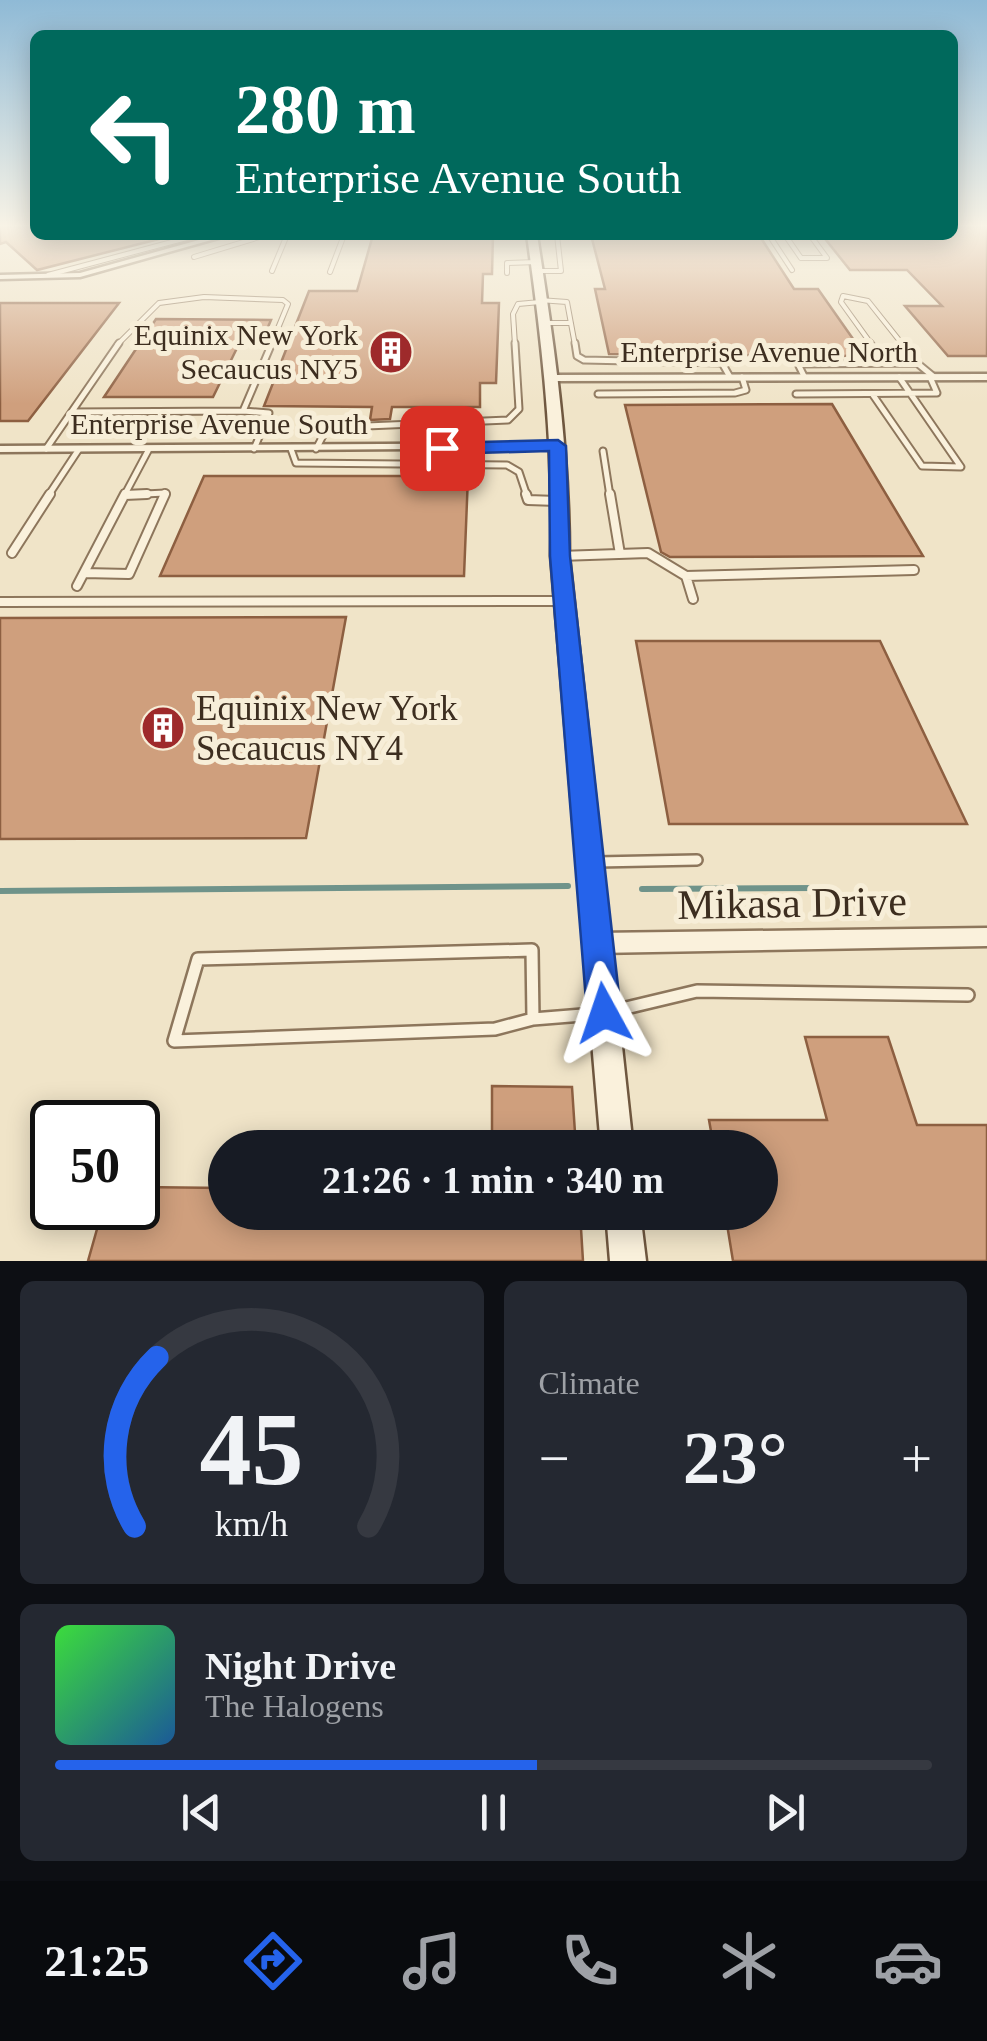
<!DOCTYPE html>
<meta charset="utf-8">
<style>
:root{--surface:#171b24;--page:#242831;--text:#f1f3f6;--muted:#9ea1a6;--line:#363941;--accent:#2563eb}
body{margin:0;font-family:"Times New Roman",serif;background:var(--page);color:var(--text);height:100vh;display:flex;flex-direction:column;font-size:38px;white-space:nowrap}
*{box-sizing:border-box;margin:0}
p{font-size:32px;color:var(--muted)}
.icon{flex:none;width:55px;height:55px;fill:none;stroke:currentColor;stroke-width:2;stroke-linecap:round;stroke-linejoin:round}
.map{position:relative;height:1261px;overflow:hidden}
.sheet{display:flex;flex-direction:column;gap:20px;padding:20px;background:#0d0f14;flex:1}
.sheet>*{flex:none}
.banner{position:absolute;left:30px;top:30px;width:928px;height:210px;border-radius:15px;box-shadow:0 5px 25px #0003;background:#00695c;color:#fff;overflow:hidden}
.speed{position:absolute;left:30px;top:1100px;display:flex;gap:20px;font-size:50px;font-weight:700;text-align:center}
.speed>*{display:grid;place-content:center;width:130px;height:130px;border-radius:50%;background:var(--surface);box-shadow:0 5px 25px #0003;line-height:1}
.speed .limit{border:5px solid #111;border-radius:15px;background:#fff;color:#111}
.pin{position:absolute;display:grid;place-items:center;width:85px;height:85px;color:#fff;margin:-42px;border-radius:20px;box-shadow:0 5px 15px #0006}
.me{position:absolute;width:110px;margin:-55px;rotate:355deg;stroke-linejoin:round;filter:drop-shadow(0 0 8px #0008)}
.turn{display:flex;align-items:center;gap:35px;height:210px;padding:0 40px;font-size:45px}
.turn .icon{width:130px;height:130px;stroke-width:2.5}
.turn b{display:block;font-size:70px;line-height:85px}
.big{font-size:75px;font-weight:800;line-height:1.1}
.sheet .card{flex:1;display:flex;flex-direction:column;justify-content:center;gap:15px;min-width:0;padding:0 35px;border-radius:15px;background:var(--page)}
.sheet .dial{align-items:center;gap:0}
.dial svg{height:260px;overflow:visible;fill:none;stroke:var(--line);stroke-width:7;stroke-linecap:round;text-anchor:middle}
.dial text{fill:var(--text);stroke:none}
.song{display:flex;align-items:center;gap:30px}
.cover{width:120px;height:120px;border-radius:15px;background:linear-gradient(135deg,hsl(120 70% 55%),hsl(210 70% 35%))}
.played{height:10px;border-radius:5px;background:linear-gradient(90deg,var(--accent) 55%,var(--line) 55%)}
.keys{display:flex;justify-content:space-around;direction:ltr}
.heat{display:flex;justify-content:space-between;align-items:center;font-size:55px;direction:ltr}
.sheet .tiles{flex:1;display:grid;gap:20px;grid-template-columns:1fr 1fr}
.card:last-child{grid-column:span 2}
.trip{position:absolute;left:208px;top:1130px;width:570px;height:100px;border-radius:50px;background:var(--surface);box-shadow:0 5px 25px #0003;font-weight:800;line-height:100px;text-align:center}
.menu{display:flex;height:160px;justify-content:space-around;align-items:center;background:#090b0e;color:var(--muted)}
.menu .icon{width:70px;height:70px}
.menu .on{color:var(--accent)}
.menu b{font-size:45px;color:var(--text)}
.map>svg:first-child{display:block}
.lines{fill:none;stroke-linecap:round;stroke-linejoin:round}
.stream{stroke:#6f938a;stroke-width:6}
.building{fill:#cf9f7d;stroke:#8d5f41;stroke-width:2.5}
.lane-far4-casing{stroke:#8d765c;stroke-width:6}
.lane-far3-casing{stroke:#8d765c;stroke-width:9}
.lane-far2-casing{stroke:#8d765c;stroke-width:12}
.lane-far1-casing{stroke:#8d765c;stroke-width:14}
.lane-casing{stroke:#8d765c;stroke-width:16}
.street-casing{stroke:#8d765c;stroke-width:5}
.secondary-casing{stroke:#6f573f;stroke-width:5}
.lane-far4{stroke:#faf1dc;stroke-width:4}
.lane-far3{stroke:#faf1dc;stroke-width:5}
.lane-far2{stroke:#faf1dc;stroke-width:8}
.lane-far1{stroke:#faf1dc;stroke-width:9}
.lane{stroke:#faf1dc;stroke-width:11}
.street{fill:#faf1dc;fill-rule:evenodd}
.secondary{fill:#faf1dc;fill-rule:evenodd}
.route{fill:#2563eb;stroke:#184099;stroke-width:2.5}
.labels{text-anchor:middle;stroke-width:10;stroke-linejoin:round;paint-order:stroke}
.far-poi-label{font-size:30px;fill:#3d2e20;stroke:#f7eed8;text-anchor:end}
.far-street-label{font-size:30px;fill:#3d2e20;stroke:#f7eed8}
.poi-label{font-size:35px;fill:#3d2e20;stroke:#f7eed8;text-anchor:start}
.near-street-label{font-size:42px;fill:#3d2e20;stroke:#f7eed8}
</style>
<div class="map">
<svg width="987" height="1261" viewBox="0 0 987 1261">
<rect width="100%" height="100%" fill="#f0e4c8"/>
<g class="lines">
<path class="stream" d="M642 889 819 888
M0 891 568 886"/>
</g>
<path class="building" d="M0 227H35V235H159V239L37 270 6 242 0 244Z
M952 227H987V356H948L905 306H942L907 270H850L822 235H952Z
M373 235H493L492 274H483L482 303H499L496 383H480V407H392L390 419 370 420 372 407 264 406 309 291H357Z
M591 235H759L794 289H818L865 356 609 354 595 289H605Z
M0 303H119L28 421H0Z
M156 319 271 320 262 341 237 348 213 397H104Z
M832 404 923 556 670 557 661 552 625 405Z
M204 476H468L464 576H160Z
M346 617 306 838 0 839V618Z
M636 641H880L967 824H669Z
M805 1037H888L917 1125H987V1261H733L725 1212H760V1148H714L709 1120H827Z
M492 1086 572 1087 576 1148H492Z
M138 1187 225 1188V1212H580L583 1261H88L103 1208H138Z"/>
<g class="lines">
<defs>
<path id="lane-far4" d="M510 235 532 237
M769 235 792 270
M785 235 801 258H827L810 235
M194 257 266 235
M272 271 287 235
M538 271H561L557 235
M330 272 344 235
M507 273V263L537 262
M48 275 198 235
M539 300 567 302 575 345
M543 323H571
M117 345 159 303 204 297 283 300 288 304 271 345
M515 345 513 314 518 304 540 302
M872 345 841 302 843 296 868 301 903 345"/>
<path id="lane-far3" d="M575 343 577 356 584 360 722 363 730 377
M870 343 875 350H906
M901 343 917 363
M804 376 798 364 917 363 934 377
M598 394 735 393 746 390 742 377
M796 394 937 393 930 377
M873 395 922 466 961 467 899 377
M243 411 269 413 254 449
M72 412 243 411 272 343
M46 449 119 343
M291 449 296 463 507 465 519 472 527 496
M316 449 326 430 343 427 508 420 519 409 515 343
M603 451 610 496
M125 495 165 493 163 496
M48 496 79 449
M124 496 149 449"/>
<path id="lane-far2" d="M526 494 528 500 557 501
M610 494 620 554
M125 495 147 494
M12 553 50 494
M560 556 648 553 686 576 693 599
M84 573 129 574 165 494
M686 576 914 570
M77 586 125 494
M0 602 564 601"/>
<path id="lane-far1" d="M597 862 697 860"/>
<path id="lane" d="M532 950 533 1019 495 1029 174 1041 198 959Z
M609 1012 697 991 968 995
M533 1019 595 1014"/>
<path id="street" d="M217 235H229L80 277 0 279V275L80 273Z
M987 374V380L551 381 546 378 551 375Z
M558 443 563 446 562 448 0 452V446Z
M987 928V946L597 953 590 950 587 943 590 936 597 933Z"/>
<path id="secondary" d="M527 235H537C554 342 569 448 569 556L633 1148H601L551 556C554 448 542 342 527 235Z
M606 1212H640L646 1261H610Z"/>
</defs>
<use href="#lane-far4" class="lane-far4-casing"/>
<use href="#lane-far3" class="lane-far3-casing"/>
<use href="#lane-far2" class="lane-far2-casing"/>
<use href="#lane-far1" class="lane-far1-casing"/>
<use href="#lane" class="lane-casing"/>
<use href="#street" class="street-casing"/>
<use href="#secondary" class="secondary-casing"/>
<use href="#lane-far4" class="lane-far4"/>
<use href="#lane-far3" class="lane-far3"/>
<use href="#lane-far2" class="lane-far2"/>
<use href="#lane-far1" class="lane-far1"/>
<use href="#lane" class="lane"/>
<use href="#street" class="street"/>
<use href="#secondary" class="secondary"/>
</g>
<linearGradient id="sky" x2="0" y2="1"><stop stop-color="#8fbad6"/><stop offset="0.56" stop-color="#f8f3e6"/><stop offset="1" stop-color="#f8f3e6" stop-opacity="0"/></linearGradient>
<rect width="987" height="404" fill="url(#sky)"/>
<path class="route" d="M558 440 566 446 570 556 621 1013 616 1025 604 1030 592 1025 587 1013 550 556 549 451 442 454 433 448 442 443Z"/>
<defs>
<symbol id="building-disc" viewBox="-11 -11 22 22"><circle r="9.5" fill="#9e2a2b" stroke="#f7eed8"/><path d="M-4-6H4V6H1V3H-1V6H-4ZM-2.5-4.3h1.7v1.8h-1.7ZM.8-4.3h1.7v1.8H.8ZM-2.5-1h1.7V.8h-1.7ZM.8-1h1.7V.8H.8Z" fill="#fff"/></symbol>
</defs>
<g fill-rule="evenodd">
<use href="#building-disc" x="366" y="327" width="50" height="50"/>
<use href="#building-disc" x="138" y="703" width="50" height="50"/>
</g>
<g class="labels">
<g class="far-poi-label">
<text x="358" y="345">Equinix New York<tspan x="358" dy="34">Secaucus NY5</tspan></text>
</g>
<g class="far-street-label">
<text x="769" y="362">Enterprise Avenue North</text>
<text x="219" y="434">Enterprise Avenue South</text>
</g>
<g class="poi-label">
<text x="196" y="720">Equinix New York<tspan x="196" dy="40">Secaucus NY4</tspan></text>
</g>
<g class="near-street-label">
<text transform="translate(792 902) rotate(-1)" y="15">Mikasa Drive</text>
</g>
</g>
</svg>
<div class="speed"><div class="limit">50</div></div>
<div class="pin" style="left:442px;top:448px;background:#d93025"><svg class="icon" aria-label="arrive" viewBox="0 0 24 24"><path d="M6 21V4h12l-3 4 3 4H6"/></svg></div>
<svg class="me" style="left:604px;top:1013px" viewBox="-20 -20 40 40"><path d="M0-17L14 15 0 8-14 15z" fill="#2563eb" stroke="#fff" stroke-width="4"/></svg>
<div class="trip">21:26 · 1 min · 340 m</div>
<div class="banner">
<div class="turn"><svg class="icon" aria-label="left" viewBox="0 0 24 24"><path d="M17 20v-9H6M10 6l-5 5 5 5"/></svg><div><b>280 m</b>Enterprise Avenue South</div></div>
</div>
</div>
<section class="sheet">
<div class="tiles">
<div class="card dial"><svg viewBox="0 0 100 80">
<path d="M14 69A42 42 0 1 1 86 69"/>
<path d="M14 69A42 42 0 0 1 21 17" stroke="#2563eb"/>
<text x="50" y="56" font-size="32" font-weight="700">45</text>
<text x="50" y="72" font-size="11">km/h</text>
</svg></div>
<div class="card"><p>Climate</p>
<div class="heat"><a>−</a><b class="big">23°</b><a>+</a></div>
</div>
<div class="card">
<div class="song"><i class="cover"></i><div><b>Night Drive</b><p>The Halogens</p></div></div>
<div class="played"></div>
<div class="keys"><svg class="icon" aria-label="previous" viewBox="0 0 24 24"><path d="M18 5L8 12l10 7zM5 5v14"/></svg><svg class="icon" aria-label="pause" viewBox="0 0 24 24"><path d="M8 5v14M16 5v14"/></svg><svg class="icon" aria-label="next" viewBox="0 0 24 24"><path d="M6 5l10 7-10 7zM19 5v14"/></svg></div>
</div>
</div>
</section>
<nav class="menu">
<b>21:25</b>
<svg class="icon on" aria-label="directions" viewBox="0 0 24 24"><path d="M12 3l9 9-9 9-9-9zM9 14v-3h6M13 9l2 2-2 2"/></svg>
<svg class="icon" aria-label="music" viewBox="0 0 24 24"><path d="M9 18V5l10-2v13"/><circle cx="6" cy="18" r="3"/><circle cx="16" cy="16" r="3"/></svg>
<svg class="icon" aria-label="phone" viewBox="0 0 24 24"><path d="M5 4h4l2 5-3 2q2 4 5 5l2-3 5 2v4C11 20 4 13 5 4z"/></svg>
<svg class="icon" aria-label="climate" viewBox="0 0 24 24"><path d="M12 3v18M4 7l16 10M4 17L20 7"/></svg>
<svg class="icon" aria-label="car" viewBox="0 0 24 24"><path d="M5 17H2v-5l4-1 3-4h7l3 4 3 1v5h-3M9 17h6M6 11h13"/><circle cx="7" cy="17" r="2"/><circle cx="17" cy="17" r="2"/></svg>
</nav>
